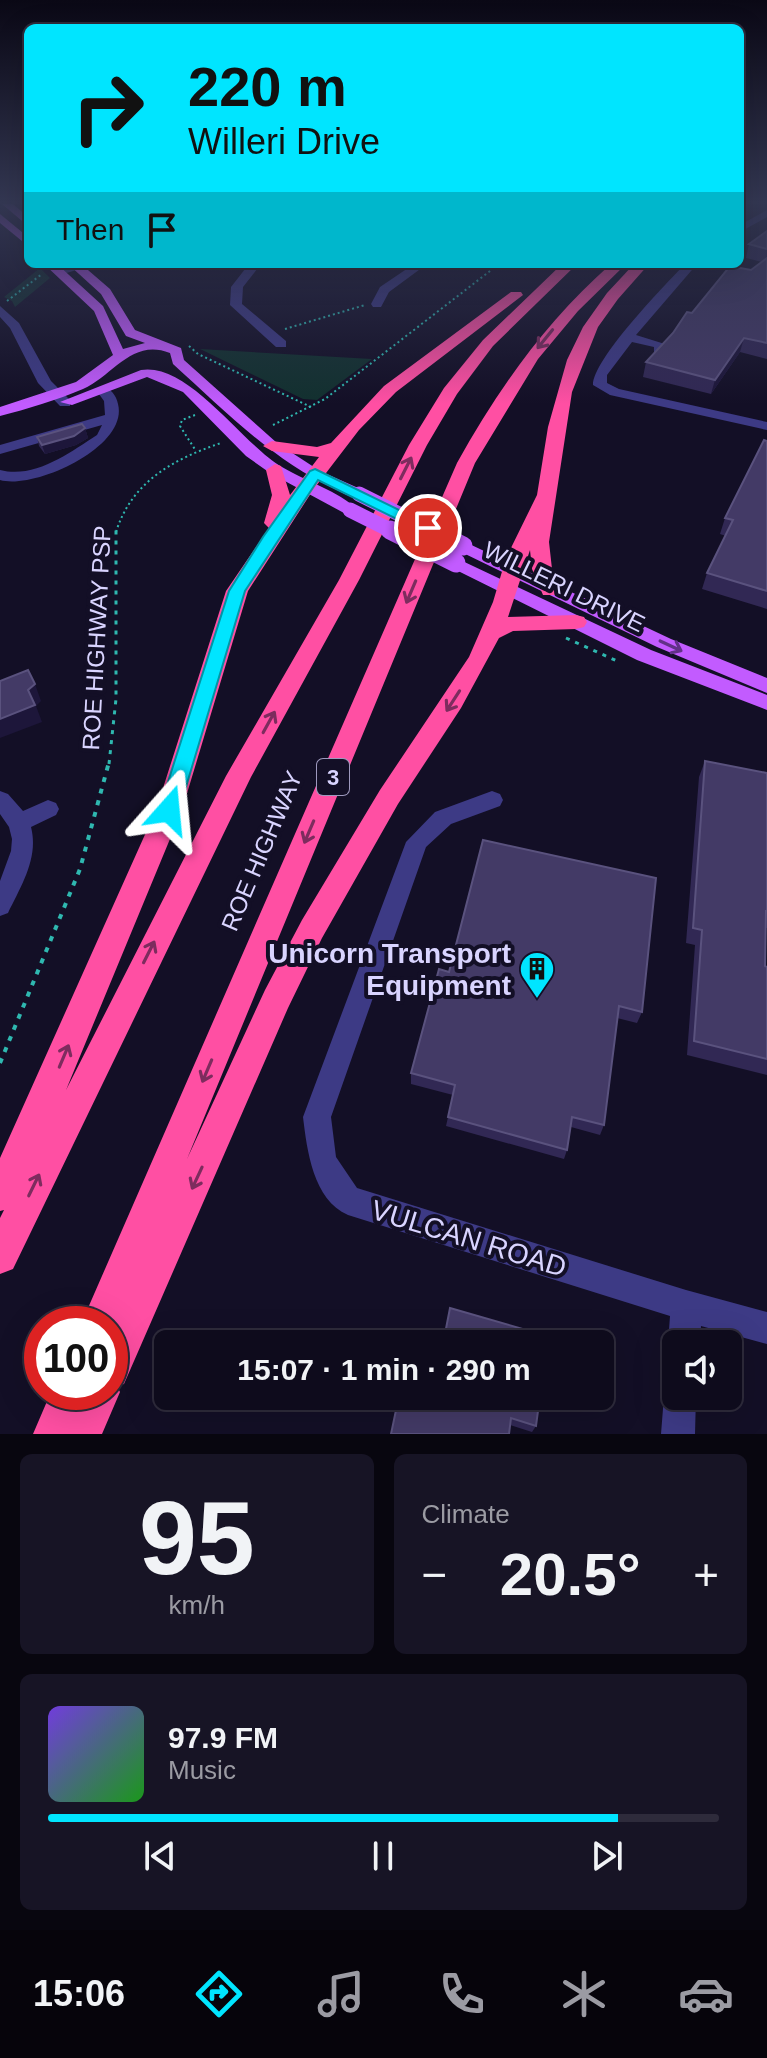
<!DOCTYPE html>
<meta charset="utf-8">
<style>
:root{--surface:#0e0b1c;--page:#171425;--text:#f1f3f6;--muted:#9b9ba3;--line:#2e2b3b;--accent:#00e5ff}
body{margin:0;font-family:Helvetica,sans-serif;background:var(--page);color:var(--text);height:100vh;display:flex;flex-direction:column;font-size:30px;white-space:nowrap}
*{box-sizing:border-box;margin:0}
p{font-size:26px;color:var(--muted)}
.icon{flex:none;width:44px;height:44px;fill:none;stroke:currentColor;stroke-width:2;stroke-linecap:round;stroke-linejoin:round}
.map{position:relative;height:1434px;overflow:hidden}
.drawer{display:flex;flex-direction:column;gap:20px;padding:20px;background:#08060f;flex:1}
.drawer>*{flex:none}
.top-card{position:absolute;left:24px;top:24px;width:720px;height:244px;border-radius:12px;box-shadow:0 8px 32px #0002,0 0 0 2px var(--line);background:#00e5ff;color:#111;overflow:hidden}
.controls{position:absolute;left:662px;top:1330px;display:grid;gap:16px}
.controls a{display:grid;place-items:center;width:80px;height:80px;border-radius:12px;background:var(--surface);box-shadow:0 8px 32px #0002,0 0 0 2px var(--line);font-size:40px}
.speed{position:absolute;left:24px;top:1306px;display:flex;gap:16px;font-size:40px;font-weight:700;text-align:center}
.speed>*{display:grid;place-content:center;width:104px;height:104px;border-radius:50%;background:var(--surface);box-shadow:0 8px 32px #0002,0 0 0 2px var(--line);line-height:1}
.speed .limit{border:12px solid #d22;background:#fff;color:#111}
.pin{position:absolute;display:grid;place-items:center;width:68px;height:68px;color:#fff;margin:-34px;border:4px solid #fff;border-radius:50%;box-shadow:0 2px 8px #0007}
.me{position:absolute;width:88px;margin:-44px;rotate:18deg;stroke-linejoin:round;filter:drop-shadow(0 0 6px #0008)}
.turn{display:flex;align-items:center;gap:28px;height:168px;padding:0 32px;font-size:36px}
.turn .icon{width:104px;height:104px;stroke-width:2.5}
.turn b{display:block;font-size:56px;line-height:68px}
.then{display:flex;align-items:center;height:76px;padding:0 32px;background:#0003;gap:16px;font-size:30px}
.big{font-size:60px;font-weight:700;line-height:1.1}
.drawer .card{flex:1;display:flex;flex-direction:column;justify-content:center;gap:12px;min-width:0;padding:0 28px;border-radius:12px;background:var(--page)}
.drawer .dial{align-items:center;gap:0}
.dial b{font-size:104px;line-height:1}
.song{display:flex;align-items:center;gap:24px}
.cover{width:96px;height:96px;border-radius:12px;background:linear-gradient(135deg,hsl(260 70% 55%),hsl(120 70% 35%))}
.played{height:8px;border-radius:4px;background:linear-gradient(90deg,var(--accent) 85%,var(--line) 85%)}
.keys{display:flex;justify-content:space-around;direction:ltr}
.heat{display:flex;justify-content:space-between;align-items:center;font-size:44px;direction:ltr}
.drawer .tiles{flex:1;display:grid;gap:20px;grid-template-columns:1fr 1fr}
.card:last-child{grid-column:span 2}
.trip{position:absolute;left:154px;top:1330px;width:460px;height:80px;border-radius:12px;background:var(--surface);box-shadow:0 8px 32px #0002,0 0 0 2px var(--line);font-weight:700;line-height:80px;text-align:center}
.tabs{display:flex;height:128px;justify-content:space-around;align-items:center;background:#06040b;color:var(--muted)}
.tabs .icon{width:56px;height:56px}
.tabs .active{color:var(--accent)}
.tabs b{font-size:36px;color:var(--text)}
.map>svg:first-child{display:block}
.green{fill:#12302f}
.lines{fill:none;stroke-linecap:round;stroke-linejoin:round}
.path-far2{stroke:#2fb8b0;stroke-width:2;stroke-dasharray:2 3;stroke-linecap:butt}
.path-far1{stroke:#2fb8b0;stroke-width:3;stroke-dasharray:4 6;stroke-linecap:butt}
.path{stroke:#2fb8b0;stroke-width:4;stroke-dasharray:5 7;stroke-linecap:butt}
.minor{fill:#3d3a85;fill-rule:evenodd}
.major{fill:#c25bff;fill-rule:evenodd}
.highway{fill:#ff4fa3;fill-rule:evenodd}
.major-bridge-far1{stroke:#c25bff;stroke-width:15}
.major-bridge{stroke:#c25bff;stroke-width:19}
.wall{fill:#312854}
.shaded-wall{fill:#1d163a}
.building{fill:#433a66;stroke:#5a527e;stroke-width:2}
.oneway{stroke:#7d2c5e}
.oneway2{stroke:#623188}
.route{fill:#00e5ff;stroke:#0095a6;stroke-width:2}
.labels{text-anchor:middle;stroke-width:8;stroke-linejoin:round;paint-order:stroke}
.shield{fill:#130f26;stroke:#9e99be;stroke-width:2}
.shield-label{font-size:22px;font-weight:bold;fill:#d9d4ff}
.street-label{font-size:24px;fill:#d9d4ff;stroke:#130f26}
.near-poi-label{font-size:28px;font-weight:bold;fill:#d9d4ff;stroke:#130f26;text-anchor:end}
.near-street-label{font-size:28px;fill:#d9d4ff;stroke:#130f26}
</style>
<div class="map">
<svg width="767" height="1434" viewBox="0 0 767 1434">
<rect width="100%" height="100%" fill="#130f26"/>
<path class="green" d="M40 268 50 278 15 307 12 301 4 297Z
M200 349 372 359 317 400 303 399Z"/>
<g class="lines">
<path class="path-far2" d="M7 301 42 274
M285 329 365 305
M189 346 198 354 311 407
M195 415 182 420 180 426 196 451
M273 425 325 399 499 264
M116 532C132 481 174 459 221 443"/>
<path class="path-far1" d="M566 638 617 661
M109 764 116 699V530"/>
<path class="path" d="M0 1063 80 869 109 762"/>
<path class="minor" d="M767 210V217L740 232V225Z
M77 264H96L60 275 54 272Z
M116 264H130L119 270 113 267Z
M249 264H261L243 287 242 304 286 341V347H276L230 305 231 287Z
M414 264H427L389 292 381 307H373L371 304 380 287Z
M685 264H697L636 335 668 345 659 353 654 352V347L632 342 607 375V383L619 389 767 422V430L610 395 593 385C593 359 664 286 685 264Z
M0 306 19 323 51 381 70 400V406H60L38 383 10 328 0 317Z
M103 386C111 389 116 395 118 404 129 447 34 490 0 480V470C35 479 69 453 97 435L102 425 0 454V445L105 415 104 401 96 390Z
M0 791 8 794 23 811 48 800 56 803 59 809 56 815 31 827C39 858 21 886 8 913L0 916V881L11 851 12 839 9 827 0 814Z
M492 791 500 794 503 800 500 806 451 824 426 847 331 1117 336 1157 357 1188 686 1290 767 1312V1344L701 1326 700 1344H676V1357L668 1344 670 1316 348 1215C313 1200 307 1150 303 1117L406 842 435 812Z
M676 1381V1396H696L695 1434H661L664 1396 668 1384Z"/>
<path class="major" d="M2 204H13L28 217V226Z
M0 214 28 237V246L0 223Z
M44 264H57L103 306 123 349 145 343 126 336 101 294 68 264H81L110 289 135 330 181 348 184 360 277 443 320 471 365 491V497C354 500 345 494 335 489 272 460 224 410 173 364L170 353C132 338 114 375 83 389 57 400 27 409 0 416V407L76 382 113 355 94 311Z
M141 370C189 362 242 444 282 467 305 481 339 491 358 510L356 513H344L270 473 246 456 183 392 147 377 72 405 60 402Z
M463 541 671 639 767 678V693L657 647 457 550 455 546Z
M456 558 651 650 767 695V710L637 660 450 567 447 563Z"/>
<path class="highway" d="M562 264H577L493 346 457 394 427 445 359 580 251 777 13 1269 0 1274V1218L4 1210 0 1211V1158L156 810 226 591 269 528 264 523 272 495 266 470 275 464 281 466 290 495 319 457 272 451 263 446 272 441 317 447 331 443 384 386 511 292H521L523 295 396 392 359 430 313 490 248 591 182 810 66 1090 226 776 339 580 409 445 444 388 483 340Z
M611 264H626L578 311 538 359 475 463 187 1159 265 990 302 920 380 790 469 657 493 602 506 558 537 495 548 427 567 360 583 327 607 293 634 264H649L618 299 598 327 572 392 549 542 552 569 561 590 557 595H543L532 569 530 550 508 617 576 615 584 617 587 622 584 627 576 629 513 631 499 638 461 708 398 804 322 938 288 1008 124 1384 117 1386 120 1392 102 1434H33L51 1392H110V1324H81L457 463C499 388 546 321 611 264Z"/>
<path class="major-bridge-far1" d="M359 494 435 532
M350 510 394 532"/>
<path class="major-bridge" d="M390 530 456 563
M431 530 463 546"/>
</g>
<path class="wall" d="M767 231V359L740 352 711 394 643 377 646 362 692 313 762 262 746 258 749 244Z
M85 428 88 438 76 445 45 454 39 446 37 437Z
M767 441V609L702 589 707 573 726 536 720 534 725 518Z
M705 761 767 773V928H766L765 966 767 967V1075L687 1055 695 945 686 943 699 777Z
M483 840 642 1012 637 1023 617 1018 604 1125 600 1135 571 1127 567 1150 564 1159 446 1126 453 1095 411 1084V1073L449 972Z
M540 1396 536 1426 532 1432 510 1425 391 1434Z"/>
<path class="shaded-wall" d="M744 338 740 352 711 394 715 380Z
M85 428 88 438 76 445 45 454 42 445Z
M35 684 41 701 36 706 42 722 0 738V719Z"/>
<path class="building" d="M767 231V249L749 244Z
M767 258V343L744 338 715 380 646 362 673 333 687 312 692 313 730 266 751 270Z
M82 424 85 428 74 436 42 445 37 437Z
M764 440 767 441V591L707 573 733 520 725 518Z
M28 670 35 684 28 690 35 705 0 719V681Z
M705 761 767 773V911H766L765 966 767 967V1059L694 1041 702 930 693 928Z
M483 840 656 878 642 1012 619 1006 604 1125 572 1117 567 1150 448 1117 455 1085 411 1073 439 969 449 972Z
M450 1308 547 1336 546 1344H443Z
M399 1396H540L536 1426 511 1418 509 1434H391Z"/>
<defs><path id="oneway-shaft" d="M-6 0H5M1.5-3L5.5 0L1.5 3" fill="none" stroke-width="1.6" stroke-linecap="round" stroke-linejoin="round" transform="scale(2)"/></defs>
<g class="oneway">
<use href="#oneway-shaft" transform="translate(545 339) rotate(129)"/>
<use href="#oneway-shaft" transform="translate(406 468) rotate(-63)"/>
<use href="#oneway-shaft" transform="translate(411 592) rotate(113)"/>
<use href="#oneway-shaft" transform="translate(453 701) rotate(123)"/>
<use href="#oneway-shaft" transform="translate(269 722) rotate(-61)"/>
<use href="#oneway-shaft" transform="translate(309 832) rotate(113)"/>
<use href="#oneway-shaft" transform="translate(149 952) rotate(-63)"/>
<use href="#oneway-shaft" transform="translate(64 1056) rotate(-67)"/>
<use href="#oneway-shaft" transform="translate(207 1071) rotate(113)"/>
<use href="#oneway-shaft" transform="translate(197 1178) rotate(115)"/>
<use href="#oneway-shaft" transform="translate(34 1185) rotate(-64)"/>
</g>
<use class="oneway2" href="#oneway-shaft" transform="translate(671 646) rotate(25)"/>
<linearGradient id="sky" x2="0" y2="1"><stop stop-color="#0a0815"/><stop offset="0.5" stop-color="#333752"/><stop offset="1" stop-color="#333752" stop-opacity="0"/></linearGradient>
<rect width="767" height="404" fill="url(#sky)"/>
<path class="route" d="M315 469 436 528 433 532H423L318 480 245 591 179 810 176 815H162L159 810 229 591 263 537 310 471Z"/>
<defs>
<symbol id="building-pin" viewBox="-11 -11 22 30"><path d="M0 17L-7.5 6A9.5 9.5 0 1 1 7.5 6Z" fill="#00e5ff" stroke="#130f26"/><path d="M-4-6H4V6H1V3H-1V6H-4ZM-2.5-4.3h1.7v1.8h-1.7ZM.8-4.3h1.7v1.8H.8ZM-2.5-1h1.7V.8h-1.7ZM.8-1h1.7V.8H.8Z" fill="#111"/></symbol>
</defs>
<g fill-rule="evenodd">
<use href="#building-pin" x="517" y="949" width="40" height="54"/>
</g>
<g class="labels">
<rect class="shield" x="317" y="759" width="32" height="36" rx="6"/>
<g class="shield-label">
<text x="333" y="785">3</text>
</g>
<g class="street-label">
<text transform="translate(564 587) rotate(26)" y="8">WILLERI DRIVE</text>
<text transform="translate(97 638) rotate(-87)" y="8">ROE HIGHWAY PSP</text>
<text transform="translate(262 851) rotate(-67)" y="8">ROE HIGHWAY</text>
</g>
<g class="near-poi-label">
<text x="511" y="963">Unicorn Transport<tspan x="511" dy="32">Equipment</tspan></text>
</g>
<g class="near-street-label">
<text transform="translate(469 1238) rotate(17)" y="10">VULCAN ROAD</text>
</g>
</g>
</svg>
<div class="controls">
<a><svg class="icon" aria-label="sound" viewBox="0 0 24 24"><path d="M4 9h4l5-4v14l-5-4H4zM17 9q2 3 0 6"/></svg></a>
</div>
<div class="speed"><div class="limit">100</div></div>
<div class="pin" style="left:428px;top:528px;background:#d93025"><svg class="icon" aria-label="arrive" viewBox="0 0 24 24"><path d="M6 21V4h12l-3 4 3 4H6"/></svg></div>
<svg class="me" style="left:169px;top:810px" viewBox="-20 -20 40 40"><path d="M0-17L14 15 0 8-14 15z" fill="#00e5ff" stroke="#fff" stroke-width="4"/></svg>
<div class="trip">15:07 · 1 min · 290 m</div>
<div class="top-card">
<div class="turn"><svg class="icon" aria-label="right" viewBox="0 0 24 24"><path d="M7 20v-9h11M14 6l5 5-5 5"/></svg><div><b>220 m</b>Willeri Drive</div></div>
<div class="then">Then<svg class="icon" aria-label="arrive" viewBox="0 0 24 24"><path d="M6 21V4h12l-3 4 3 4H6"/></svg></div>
</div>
</div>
<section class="drawer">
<div class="tiles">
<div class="card dial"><b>95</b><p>km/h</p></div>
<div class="card"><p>Climate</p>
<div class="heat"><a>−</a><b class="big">20.5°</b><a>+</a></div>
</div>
<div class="card">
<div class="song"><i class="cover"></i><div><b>97.9 FM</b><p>Music</p></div></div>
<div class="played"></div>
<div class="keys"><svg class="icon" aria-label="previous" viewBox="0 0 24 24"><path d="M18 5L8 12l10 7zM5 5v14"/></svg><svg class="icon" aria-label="pause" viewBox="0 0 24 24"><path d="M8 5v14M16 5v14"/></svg><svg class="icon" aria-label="next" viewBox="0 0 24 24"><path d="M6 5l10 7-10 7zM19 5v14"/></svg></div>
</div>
</div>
</section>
<nav class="tabs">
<b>15:06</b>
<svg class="icon active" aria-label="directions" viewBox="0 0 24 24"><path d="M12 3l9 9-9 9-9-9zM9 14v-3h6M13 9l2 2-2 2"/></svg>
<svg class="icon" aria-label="music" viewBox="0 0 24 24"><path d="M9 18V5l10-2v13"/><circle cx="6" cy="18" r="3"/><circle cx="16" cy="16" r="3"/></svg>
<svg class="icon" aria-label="phone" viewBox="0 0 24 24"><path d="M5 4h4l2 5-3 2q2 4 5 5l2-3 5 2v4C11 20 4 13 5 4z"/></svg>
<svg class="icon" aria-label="climate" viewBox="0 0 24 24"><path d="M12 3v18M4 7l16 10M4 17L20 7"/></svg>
<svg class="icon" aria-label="car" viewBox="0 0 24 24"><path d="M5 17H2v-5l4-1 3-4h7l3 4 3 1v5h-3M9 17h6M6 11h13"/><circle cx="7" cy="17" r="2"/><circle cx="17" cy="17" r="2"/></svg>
</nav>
